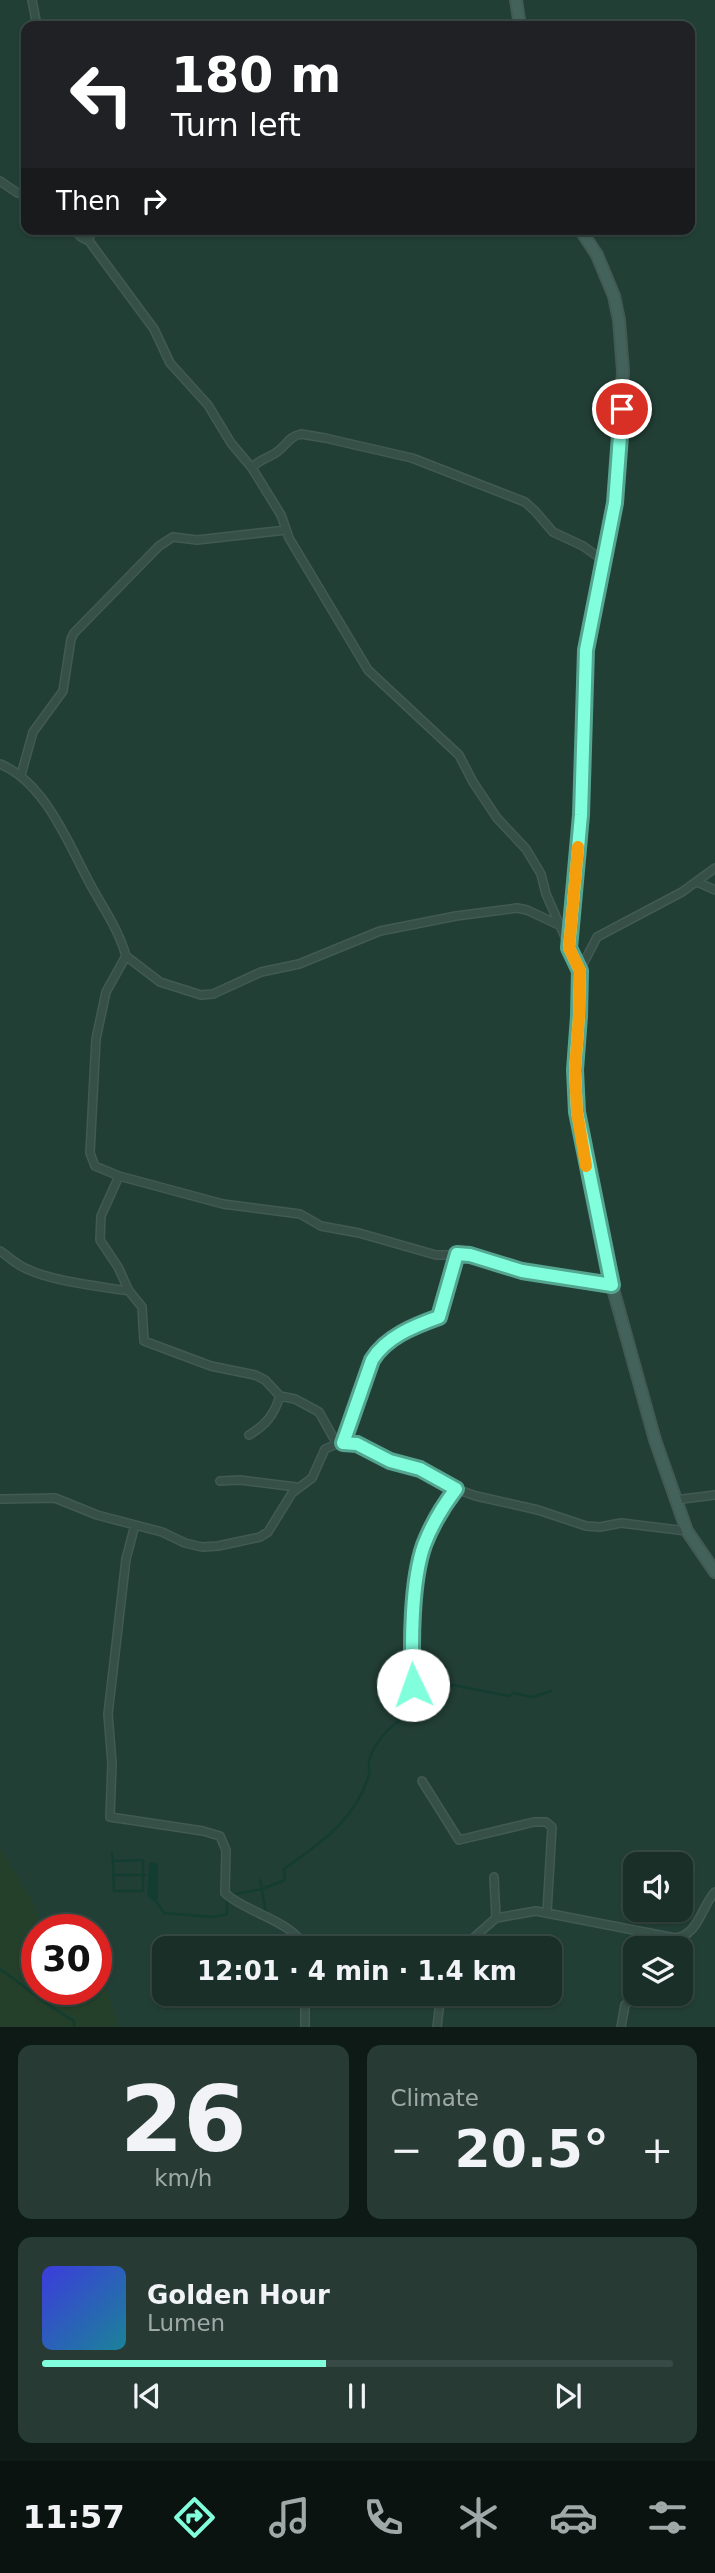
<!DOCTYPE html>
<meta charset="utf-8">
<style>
:root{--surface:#1a2f28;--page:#273b34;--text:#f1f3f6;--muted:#9fa9a8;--line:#384a45;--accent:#81ffdd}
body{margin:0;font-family:"DejaVu Sans",sans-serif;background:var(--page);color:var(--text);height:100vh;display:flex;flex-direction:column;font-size:26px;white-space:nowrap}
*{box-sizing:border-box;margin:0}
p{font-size:23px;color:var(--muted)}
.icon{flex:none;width:38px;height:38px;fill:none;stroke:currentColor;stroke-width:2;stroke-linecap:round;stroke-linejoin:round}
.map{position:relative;height:2027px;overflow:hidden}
.panel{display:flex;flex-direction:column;gap:18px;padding:18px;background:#0e1a16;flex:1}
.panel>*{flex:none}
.banner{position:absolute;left:21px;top:21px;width:674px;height:214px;border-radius:14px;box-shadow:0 2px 5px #0004,0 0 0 2px var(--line);background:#202124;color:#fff;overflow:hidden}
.buttons{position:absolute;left:623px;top:1852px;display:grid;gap:14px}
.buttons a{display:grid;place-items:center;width:70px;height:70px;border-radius:14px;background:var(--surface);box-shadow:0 2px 5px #0004,0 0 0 2px var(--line);font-size:35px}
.speed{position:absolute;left:21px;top:1914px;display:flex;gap:14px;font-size:35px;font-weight:700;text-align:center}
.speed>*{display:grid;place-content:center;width:91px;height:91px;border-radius:50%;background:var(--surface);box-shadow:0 2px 5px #0004,0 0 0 2px var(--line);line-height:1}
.speed .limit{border:10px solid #d22;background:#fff;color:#111}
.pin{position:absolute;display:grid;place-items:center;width:60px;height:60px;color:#fff;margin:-30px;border:4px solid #fff;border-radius:50%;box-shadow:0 2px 7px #0007}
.me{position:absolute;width:77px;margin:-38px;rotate:357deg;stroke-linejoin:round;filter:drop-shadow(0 0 5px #0008)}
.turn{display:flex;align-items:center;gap:24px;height:147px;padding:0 35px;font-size:32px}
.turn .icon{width:91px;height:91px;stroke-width:2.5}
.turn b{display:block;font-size:49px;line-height:60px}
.then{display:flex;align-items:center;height:66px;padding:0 35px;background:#0003;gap:14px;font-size:26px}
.big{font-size:52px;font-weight:800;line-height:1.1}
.panel .card{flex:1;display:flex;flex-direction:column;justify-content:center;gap:10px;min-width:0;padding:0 24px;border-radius:14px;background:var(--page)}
.panel .dial{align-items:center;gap:0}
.dial b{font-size:91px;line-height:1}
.song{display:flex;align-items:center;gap:21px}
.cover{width:84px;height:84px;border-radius:10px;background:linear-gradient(135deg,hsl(240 70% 55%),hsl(190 70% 35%))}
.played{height:7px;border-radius:4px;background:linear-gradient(90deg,var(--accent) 45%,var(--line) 45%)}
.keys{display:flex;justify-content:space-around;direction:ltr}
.heat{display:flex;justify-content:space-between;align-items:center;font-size:38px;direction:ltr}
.panel .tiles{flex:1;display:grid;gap:18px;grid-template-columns:1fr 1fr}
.card:last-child{grid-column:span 2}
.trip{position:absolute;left:152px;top:1936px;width:410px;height:70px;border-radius:14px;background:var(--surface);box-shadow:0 2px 5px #0004,0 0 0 2px var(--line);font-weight:800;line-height:70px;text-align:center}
.menu{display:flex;height:112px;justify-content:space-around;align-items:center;background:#0a1310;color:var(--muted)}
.menu .icon{width:49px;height:49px}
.menu .on{color:var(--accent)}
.menu b{font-size:32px;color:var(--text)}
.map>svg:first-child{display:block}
.green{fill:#24402a}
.water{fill:#143d31}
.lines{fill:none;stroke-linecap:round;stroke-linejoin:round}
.stream{stroke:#143d31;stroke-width:2.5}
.street-casing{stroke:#425a53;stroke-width:10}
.secondary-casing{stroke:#425a53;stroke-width:14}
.street{stroke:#364f47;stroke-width:7}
.secondary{stroke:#43625a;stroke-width:10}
.route-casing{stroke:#54a690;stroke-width:18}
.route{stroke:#81ffdd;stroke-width:12}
.slow{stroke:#f59e0b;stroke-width:12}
</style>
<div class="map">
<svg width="715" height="2027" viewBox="0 0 715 2027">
<rect width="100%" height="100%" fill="#223f36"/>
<path class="green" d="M0 1849 32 1900 42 1930H37V1990H96V1970L102 1974 119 2027H0Z"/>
<path class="water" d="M152 1862 158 1863V1899L152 1901 147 1895 149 1863Z"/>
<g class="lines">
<path class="stream" d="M112 1853 113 1861 143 1860V1891H114L113 1861
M113 1875H145
M260 1880 266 1913 264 1912
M234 1896 249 1905
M155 1900 164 1913 213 1917 227 1914V1899L235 1894 262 1889 285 1880 284 1869C320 1843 355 1821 369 1775 370 1768 368 1771 369 1764 369 1752 379 1740 386 1732 402 1715 433 1700 453 1685L509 1696 513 1693 533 1697 551 1691
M0 1969C25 1986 47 2006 74 2021V2027"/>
<defs>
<path id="street" d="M32 0 37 26
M0 181 16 192 26 196
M74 229 81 237 89 241 154 329 170 363 208 405 231 443 252 468 281 515 289 538 368 670 459 755 473 782 497 818 526 849 541 874 546 894 569 946
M89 241 91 229
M252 468C259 459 269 458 277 452 287 445 288 437 301 434L325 438 412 458 525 502 535 511 553 532 583 546 604 561
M0 764C43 781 67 840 87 878 100 904 118 927 126 956L106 992 96 1039 90 1153 95 1166 119 1176 223 1204 300 1214 321 1226 359 1233 436 1255H470L522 1271 612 1285
M21 775 33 732 63 691 71 639 74 633 159 546 173 537 197 540 286 530
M697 882 715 890
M126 956 160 982 201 995 213 994 261 972 299 964 380 931 456 916 517 908 527 910 559 925
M580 970 597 937 682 892 715 868
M119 1176 101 1216 100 1240 118 1267 129 1291 142 1307 144 1341 211 1366 255 1375 265 1380 280 1396 295 1399 319 1412 337 1444
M0 1251C9 1257 17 1265 27 1269 55 1282 98 1286 129 1291
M249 1435C266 1425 274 1415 280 1396
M343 1443 372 1360C386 1337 414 1325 439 1317L457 1254
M220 1481 240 1480 296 1487
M0 1499 55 1498 97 1515 162 1532 185 1543 202 1547 218 1546 260 1537 268 1532 292 1493 312 1478 325 1449 337 1444H357L390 1461 420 1469 456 1489 476 1496 538 1510 586 1526 600 1527 621 1523 687 1531
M675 1500 715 1495
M135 1525 126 1559 108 1714 112 1763 110 1817 203 1831 220 1836 226 1850 225 1893C246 1913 294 1921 305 1948
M400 1714C419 1684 410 1674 412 1641 416 1581 419 1538 456 1489
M422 1781 459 1840 534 1822H546L552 1827 547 1912
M494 1877 496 1918
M400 1943 404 1948
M462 1948 496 1918 536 1911 675 1938
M666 1948 675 1938C698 1936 701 1907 715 1892
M305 2027V1993
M437 2027 441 1993
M621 2027 625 2005 640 1993"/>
<path id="secondary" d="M516 0 520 26
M580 229 597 255 614 296 619 320 623 371 616 503 585 650 581 815 570 948 580 971 579 1016 575 1070 577 1113 612 1285 655 1440 687 1531 715 1572"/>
</defs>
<use href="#street" class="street-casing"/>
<use href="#secondary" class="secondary-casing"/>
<use href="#street" class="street"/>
<use href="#secondary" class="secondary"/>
</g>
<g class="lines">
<defs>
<path id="route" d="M413 1685C411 1646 411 1582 424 1545 432 1524 443 1506 456 1489L420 1469 390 1461 357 1444 343 1443 372 1360C386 1337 414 1326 439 1317L457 1254 470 1255 522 1271 612 1285 577 1112 575 1070 579 1016 580 971 569 948 581 815 586 650 615 503 622 409"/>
</defs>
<use href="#route" class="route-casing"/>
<use href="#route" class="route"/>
<path class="slow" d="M578 847 569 948 580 971 579 1016 575 1070 577 1112 586 1166"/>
</g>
</svg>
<div class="buttons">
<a><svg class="icon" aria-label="sound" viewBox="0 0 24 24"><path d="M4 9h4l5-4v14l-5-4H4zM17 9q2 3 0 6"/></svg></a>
<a><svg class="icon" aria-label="layers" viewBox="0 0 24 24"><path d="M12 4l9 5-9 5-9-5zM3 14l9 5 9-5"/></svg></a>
</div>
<div class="speed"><div class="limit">30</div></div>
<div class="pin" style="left:622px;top:409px;background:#d93025"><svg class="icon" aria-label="arrive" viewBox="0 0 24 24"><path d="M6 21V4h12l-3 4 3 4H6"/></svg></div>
<svg class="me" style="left:413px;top:1685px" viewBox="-20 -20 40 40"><circle r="19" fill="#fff"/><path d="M0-13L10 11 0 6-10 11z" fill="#81ffdd"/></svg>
<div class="trip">12:01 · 4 min · 1.4 km</div>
<div class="banner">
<div class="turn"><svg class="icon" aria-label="left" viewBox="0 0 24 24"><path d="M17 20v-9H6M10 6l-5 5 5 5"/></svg><div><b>180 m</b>Turn left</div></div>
<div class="then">Then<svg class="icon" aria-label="right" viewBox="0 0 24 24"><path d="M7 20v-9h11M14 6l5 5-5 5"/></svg></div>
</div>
</div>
<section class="panel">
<div class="tiles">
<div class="card dial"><b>26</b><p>km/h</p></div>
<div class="card"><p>Climate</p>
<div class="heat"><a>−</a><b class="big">20.5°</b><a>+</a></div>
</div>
<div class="card">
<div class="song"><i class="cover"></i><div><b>Golden Hour</b><p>Lumen</p></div></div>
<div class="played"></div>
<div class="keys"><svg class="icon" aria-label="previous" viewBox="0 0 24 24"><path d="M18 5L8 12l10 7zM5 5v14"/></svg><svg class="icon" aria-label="pause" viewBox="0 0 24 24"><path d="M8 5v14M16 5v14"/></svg><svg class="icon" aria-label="next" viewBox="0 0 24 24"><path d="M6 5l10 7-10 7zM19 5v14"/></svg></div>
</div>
</div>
</section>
<nav class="menu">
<b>11:57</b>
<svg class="icon on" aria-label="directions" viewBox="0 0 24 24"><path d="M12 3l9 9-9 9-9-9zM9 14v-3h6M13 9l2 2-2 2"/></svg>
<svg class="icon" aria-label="music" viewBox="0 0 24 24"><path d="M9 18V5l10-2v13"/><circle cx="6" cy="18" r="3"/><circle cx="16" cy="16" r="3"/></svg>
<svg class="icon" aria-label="phone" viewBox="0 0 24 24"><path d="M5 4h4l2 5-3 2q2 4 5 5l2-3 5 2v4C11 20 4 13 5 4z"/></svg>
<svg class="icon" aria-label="climate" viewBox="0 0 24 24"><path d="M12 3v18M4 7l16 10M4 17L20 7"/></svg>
<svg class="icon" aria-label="car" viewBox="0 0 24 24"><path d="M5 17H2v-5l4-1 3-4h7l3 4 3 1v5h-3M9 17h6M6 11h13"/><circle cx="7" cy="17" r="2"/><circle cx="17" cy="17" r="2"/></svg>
<svg class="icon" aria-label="filters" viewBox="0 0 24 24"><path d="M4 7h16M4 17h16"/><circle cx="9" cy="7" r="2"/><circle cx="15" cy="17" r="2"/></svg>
</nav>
